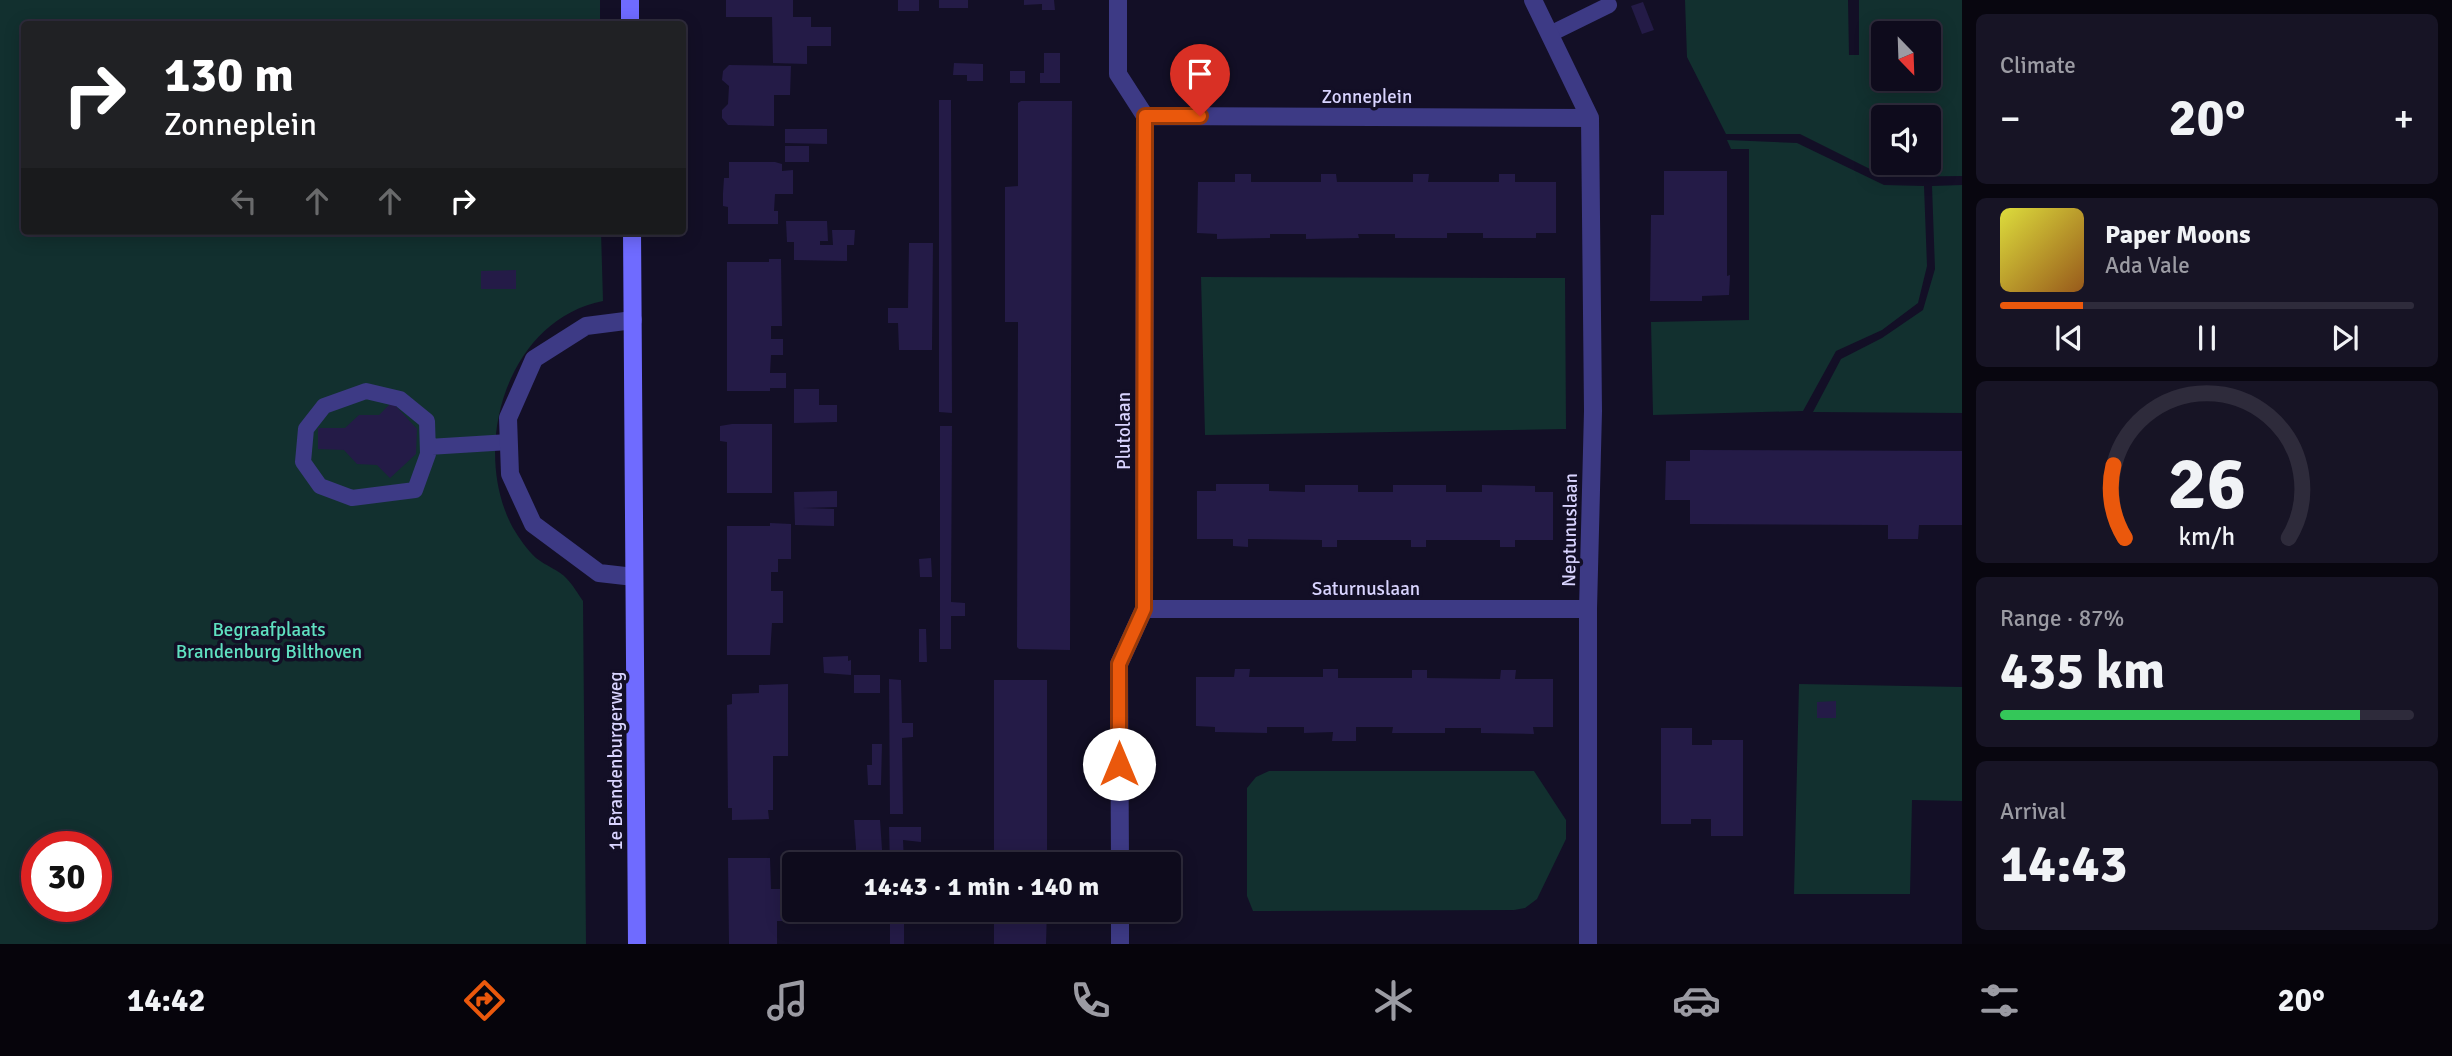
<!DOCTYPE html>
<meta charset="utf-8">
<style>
:root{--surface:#0e0b1c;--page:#171425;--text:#f1f3f6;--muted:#9b9ba3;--line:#2e2b3b;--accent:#ea580c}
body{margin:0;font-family:Signika,sans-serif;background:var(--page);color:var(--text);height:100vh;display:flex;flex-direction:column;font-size:26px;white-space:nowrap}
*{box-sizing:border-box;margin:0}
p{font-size:23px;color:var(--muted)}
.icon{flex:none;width:38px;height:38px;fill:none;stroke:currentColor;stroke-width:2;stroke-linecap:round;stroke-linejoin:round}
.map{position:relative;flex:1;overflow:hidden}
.details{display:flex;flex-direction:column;gap:14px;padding:14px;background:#08060f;width:490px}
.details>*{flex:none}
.top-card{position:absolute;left:21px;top:21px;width:665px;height:214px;border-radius:7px;box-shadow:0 4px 18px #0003,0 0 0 2px var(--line);background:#202124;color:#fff;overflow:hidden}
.needle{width:46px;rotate:157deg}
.fabs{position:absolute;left:1871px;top:21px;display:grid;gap:14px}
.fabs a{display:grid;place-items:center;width:70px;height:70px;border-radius:7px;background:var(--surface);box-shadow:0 4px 18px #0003,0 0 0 2px var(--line);font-size:35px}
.speed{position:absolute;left:21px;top:831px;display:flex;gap:14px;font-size:35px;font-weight:700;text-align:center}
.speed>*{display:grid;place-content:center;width:91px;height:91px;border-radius:50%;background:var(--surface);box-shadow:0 4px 18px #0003,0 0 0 2px var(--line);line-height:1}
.speed .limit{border:10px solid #d22;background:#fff;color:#111}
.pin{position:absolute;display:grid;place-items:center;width:60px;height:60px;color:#fff;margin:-72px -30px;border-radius:50% 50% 50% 0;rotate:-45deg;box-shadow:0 0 7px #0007}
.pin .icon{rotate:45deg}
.me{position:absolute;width:77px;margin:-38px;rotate:0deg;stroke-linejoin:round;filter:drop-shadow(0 0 5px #0008)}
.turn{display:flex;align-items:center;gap:24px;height:147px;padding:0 28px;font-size:32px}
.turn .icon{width:91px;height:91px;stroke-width:2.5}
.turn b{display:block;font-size:49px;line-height:60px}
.lanes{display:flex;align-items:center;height:66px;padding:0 28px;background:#0003;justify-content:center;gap:35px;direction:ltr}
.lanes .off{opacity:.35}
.big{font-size:52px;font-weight:700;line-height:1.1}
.details .widget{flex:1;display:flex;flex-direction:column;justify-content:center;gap:10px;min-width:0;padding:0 24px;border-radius:10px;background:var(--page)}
.details .dial{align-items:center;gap:0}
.dial svg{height:182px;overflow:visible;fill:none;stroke:var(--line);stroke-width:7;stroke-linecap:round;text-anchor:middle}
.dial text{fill:var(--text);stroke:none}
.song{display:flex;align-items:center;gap:21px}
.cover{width:84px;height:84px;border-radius:10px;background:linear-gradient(135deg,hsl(60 70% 55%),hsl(30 70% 35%))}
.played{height:7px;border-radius:4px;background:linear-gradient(90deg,var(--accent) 20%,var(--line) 20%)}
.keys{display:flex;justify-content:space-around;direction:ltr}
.heat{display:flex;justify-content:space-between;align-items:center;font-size:38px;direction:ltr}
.charge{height:10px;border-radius:5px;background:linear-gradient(90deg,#34c759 87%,var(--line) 0)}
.trip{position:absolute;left:782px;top:852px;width:399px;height:70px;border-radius:7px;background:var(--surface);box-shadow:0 4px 18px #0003,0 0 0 2px var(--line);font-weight:700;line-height:70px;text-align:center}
.dock{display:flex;height:112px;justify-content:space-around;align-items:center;background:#06040b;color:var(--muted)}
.dock .icon{width:49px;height:49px}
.dock .selected{color:var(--accent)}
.dock b{font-size:32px;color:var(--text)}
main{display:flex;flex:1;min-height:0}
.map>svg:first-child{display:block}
.green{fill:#12302f;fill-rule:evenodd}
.building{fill:#241b47}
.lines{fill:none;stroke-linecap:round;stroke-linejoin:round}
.lane{stroke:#3d3a85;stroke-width:16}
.street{stroke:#3d3a85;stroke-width:18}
.secondary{stroke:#6f6bff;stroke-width:18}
.route-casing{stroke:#983908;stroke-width:18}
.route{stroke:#ea580c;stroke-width:12}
.labels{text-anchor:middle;stroke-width:7;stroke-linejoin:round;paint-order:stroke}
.street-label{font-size:19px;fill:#d9d4ff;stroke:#130f26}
.park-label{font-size:19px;fill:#5fe0c0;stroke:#130f26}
</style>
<main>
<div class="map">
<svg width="1962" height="944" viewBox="0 0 1962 944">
<rect width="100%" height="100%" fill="#130f26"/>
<path class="green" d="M0 0H600V24H24V231H601L603 301C506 320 470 449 513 528 519 538 528 551 536 558 546 566 559 570 567 579 573 585 578 594 583 601L586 944H0ZM37 847H96V906H37Z
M1685 0H1848L1849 55H1859V0H1962V176L1886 177 1800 134H1726L1687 57ZM1883 33H1928V79H1883ZM1883 117H1928V163H1883Z
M1727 140 1797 143 1884 185 1924 186 1927 266 1918 303 1882 330 1836 351 1803 411 1653 415 1651 322 1749 320V149H1731Z
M1962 185V413L1813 412 1841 359 1882 338 1923 310 1935 269 1932 186Z
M1201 277 1565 278 1566 429 1205 435Z
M1799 684 1962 687V801L1912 800 1910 894H1794Z
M1269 771H1534L1566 820V839L1537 899 1525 908 1514 910 1253 911 1247 896V788L1256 777Z"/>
<path class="building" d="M726 0H793V17H811V27H831V46H807V64L773 63 772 17H726Z
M898 0H919V11H898Z
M939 0H968V8H939Z
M1024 0H1054L1055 10H1042V4L1024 5Z
M1643 2 1654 30 1642 34 1631 6Z
M1044 53H1060V83H1040V73H1044Z
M954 63 983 64V81H967V75H953Z
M729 65 791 66 790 95H774V126L728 125 722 118V110L728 104 729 86 722 80 723 71Z
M1010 71H1025V83H1010Z
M939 100H951L952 413 939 412Z
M1021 101H1072L1070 650 1019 649 1017 647 1018 322H1005V187L1018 186V103Z
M785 129H827V144L785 143Z
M785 146H809V162H785Z
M729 162H775L782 164V171L793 170V194H775L774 211H778V224H728V207L723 206V193L724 178H729Z
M1664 171H1727V276L1730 275 1729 295 1702 296V301H1650L1651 215H1664Z
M1235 174H1251V182H1321V174H1336L1337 182H1413V174H1429L1428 182H1499V174H1515V182H1556V233H1536V238H1483V233H1447V238H1395V234H1358L1359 238 1306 239V234H1270V238L1217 239V234L1197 233 1198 182H1235Z
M786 221H827L828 241H820V245H833L832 230H855L854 245H847V261L794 260V242H787Z
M909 243H933L932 350H899L898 323H888V308H908Z
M769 259H781L782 326H771V339H783V355H771L770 373H786V388H770V391H727V262H769Z
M516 270V289H481V271Z
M794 389H819V405H837V422L794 423Z
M392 402 417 429 416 454 390 478 377 465 357 464 344 450 318 449V428H345L359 415H379Z
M732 424H772V493H727V442L720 441V426Z
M940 426H952L951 602 965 603V616H951V649H940Z
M1690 450 1962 451V525H1919L1918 539H1888V525L1690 524V500H1665L1666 461H1690Z
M1216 484H1269V491L1305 492V485H1358V492H1393V485H1446V492H1482V485L1535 486V492H1553V540H1515V547H1500V540H1426V547H1411V540H1337V547H1322V540L1248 539V547L1233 546V539H1197V491H1216Z
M837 491V507L803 508 834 509V526L795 525 794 492Z
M770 523 791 524V559H778V572H771V591H783V623H772L770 655H727V526H770Z
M931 558 932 577H920L919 559Z
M919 629H926L927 662H919Z
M848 656V661L851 660V675L824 673 823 657Z
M1235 669H1250L1249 677H1323V669H1338V678H1412V670H1427V678L1500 679 1501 670H1516L1515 679H1553V727H1533L1534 734 1481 733V728H1445V733H1392L1393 727H1356V741H1332L1333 732 1304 733V727H1267V733L1215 732V727L1196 726V677H1234Z
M854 675H880V693H854Z
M889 679 901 680 902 723H913V737L902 738 903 814H890Z
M994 680H1047V864H994Z
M788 684V756H773V810H768L769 819 732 820V808H728L727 705 732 704V694L759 693V685Z
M1836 701V718H1817V702Z
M1661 728H1692V745H1712V740H1743V836H1711V819H1691V824H1661Z
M872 744H882L881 785H868L867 765H872Z
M854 820H880L883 864H855L856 848Z
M889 827H921V842L903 840 904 864H890Z
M728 858H770L771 889H787L786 921H777V944H729Z
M890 910H904V944H890Z
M994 910H1047L1046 944H994Z"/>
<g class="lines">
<path class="lane" d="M1550 34 1609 5
M366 391 400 399 427 421 428 454 415 490 352 498 320 486 303 462 306 429 324 406Z
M428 447 509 442"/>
<path class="street" d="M1118 0V74L1145 116 1144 609 1119 664 1120 864
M1533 0 1590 118 1593 411 1588 609V944
M1145 116 1590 118
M633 320 586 326 534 359 508 418 510 474 533 524 599 573 634 577
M1144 609H1588
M1120 910V944"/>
<path class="secondary" d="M630 0V24
M632 231 637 944"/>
</g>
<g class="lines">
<defs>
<path id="route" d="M1119 764V664L1144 609 1145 116H1200"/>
</defs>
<use href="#route" class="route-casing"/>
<use href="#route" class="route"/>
</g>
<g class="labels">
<g class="street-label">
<text x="1367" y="103">Zonneplein</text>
<text transform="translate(1123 431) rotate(-90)" y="7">Plutolaan</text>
<text transform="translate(1569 530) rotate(-89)" y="7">Neptunuslaan</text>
<text x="1366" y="595">Saturnuslaan</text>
<text transform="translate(615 761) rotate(-90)" y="7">1e Brandenburgerweg</text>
</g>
<g class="park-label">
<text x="269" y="636">Begraafplaats<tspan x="269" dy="22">Brandenburg Bilthoven</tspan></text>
</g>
</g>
</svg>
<div class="fabs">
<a><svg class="needle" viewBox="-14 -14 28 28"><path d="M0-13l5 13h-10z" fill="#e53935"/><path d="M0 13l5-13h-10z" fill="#9b9ba3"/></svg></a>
<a><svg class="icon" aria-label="sound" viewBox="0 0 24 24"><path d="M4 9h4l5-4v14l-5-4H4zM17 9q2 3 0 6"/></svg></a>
</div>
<div class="speed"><div class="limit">30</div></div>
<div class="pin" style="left:1200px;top:116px;background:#d93025"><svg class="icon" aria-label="arrive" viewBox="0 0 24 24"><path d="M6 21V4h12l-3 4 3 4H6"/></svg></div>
<svg class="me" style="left:1119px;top:764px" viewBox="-20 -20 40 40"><circle r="19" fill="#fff"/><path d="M0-13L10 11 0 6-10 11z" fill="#ea580c"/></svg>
<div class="trip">14:43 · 1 min · 140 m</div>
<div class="top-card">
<div class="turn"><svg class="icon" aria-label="right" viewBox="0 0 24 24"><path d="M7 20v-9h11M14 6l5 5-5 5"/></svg><div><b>130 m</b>Zonneplein</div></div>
<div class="lanes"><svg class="icon off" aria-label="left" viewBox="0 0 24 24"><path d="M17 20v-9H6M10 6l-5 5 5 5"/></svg><svg class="icon off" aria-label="ahead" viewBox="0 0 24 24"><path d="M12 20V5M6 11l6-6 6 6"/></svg><svg class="icon off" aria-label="ahead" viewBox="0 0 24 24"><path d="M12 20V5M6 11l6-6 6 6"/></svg><svg class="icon" aria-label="right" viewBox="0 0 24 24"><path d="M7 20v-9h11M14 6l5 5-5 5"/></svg></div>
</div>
</div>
<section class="details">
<div class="widget"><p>Climate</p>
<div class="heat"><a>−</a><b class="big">20°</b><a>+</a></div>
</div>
<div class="widget">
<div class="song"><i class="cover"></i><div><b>Paper Moons</b><p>Ada Vale</p></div></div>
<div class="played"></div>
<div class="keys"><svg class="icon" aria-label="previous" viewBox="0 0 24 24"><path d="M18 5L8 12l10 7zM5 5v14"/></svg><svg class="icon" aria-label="pause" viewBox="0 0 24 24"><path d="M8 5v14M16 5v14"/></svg><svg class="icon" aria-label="next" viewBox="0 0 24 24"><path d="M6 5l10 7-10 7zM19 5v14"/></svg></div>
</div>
<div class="widget dial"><svg viewBox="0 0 100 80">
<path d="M14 69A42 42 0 1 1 86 69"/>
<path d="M14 69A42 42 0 0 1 9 37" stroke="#ea580c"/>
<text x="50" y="56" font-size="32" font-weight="700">26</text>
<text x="50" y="72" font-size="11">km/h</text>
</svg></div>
<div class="widget"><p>Range · 87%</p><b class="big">435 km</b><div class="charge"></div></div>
<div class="widget"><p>Arrival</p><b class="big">14:43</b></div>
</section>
</main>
<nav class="dock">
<b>14:42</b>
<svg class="icon selected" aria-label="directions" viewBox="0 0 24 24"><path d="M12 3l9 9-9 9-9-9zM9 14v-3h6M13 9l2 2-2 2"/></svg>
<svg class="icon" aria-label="music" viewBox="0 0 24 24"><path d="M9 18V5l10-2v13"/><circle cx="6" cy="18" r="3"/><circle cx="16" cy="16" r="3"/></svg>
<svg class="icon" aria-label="phone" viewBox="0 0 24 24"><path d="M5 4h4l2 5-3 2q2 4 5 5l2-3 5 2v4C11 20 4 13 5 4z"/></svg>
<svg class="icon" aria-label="climate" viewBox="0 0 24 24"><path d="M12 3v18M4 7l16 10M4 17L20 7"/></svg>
<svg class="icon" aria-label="car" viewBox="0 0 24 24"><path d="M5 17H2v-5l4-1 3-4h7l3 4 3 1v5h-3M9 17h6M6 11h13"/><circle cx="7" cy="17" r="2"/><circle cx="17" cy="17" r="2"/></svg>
<svg class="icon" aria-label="filters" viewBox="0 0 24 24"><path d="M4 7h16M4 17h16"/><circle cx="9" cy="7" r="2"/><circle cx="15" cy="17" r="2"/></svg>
<b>20°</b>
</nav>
